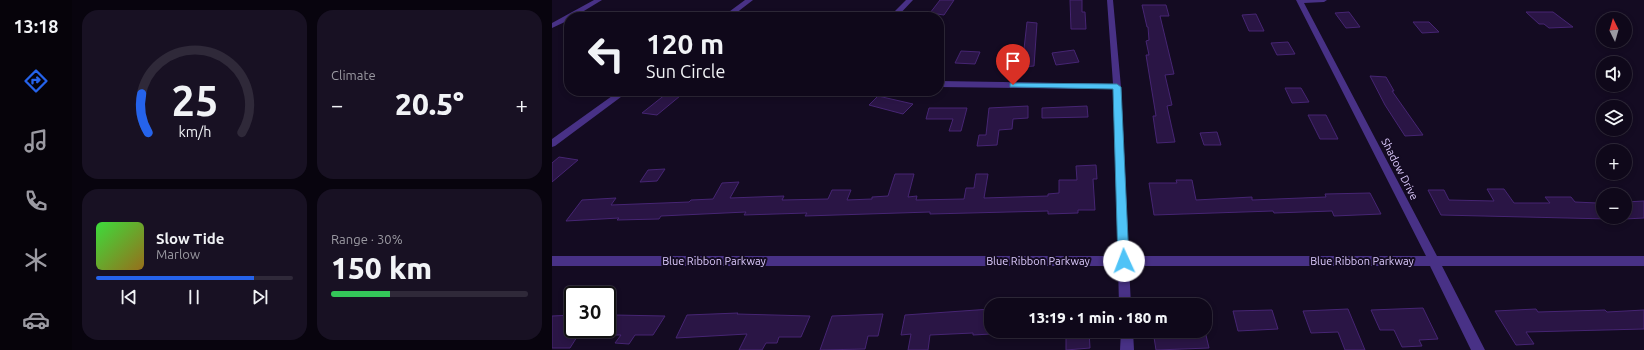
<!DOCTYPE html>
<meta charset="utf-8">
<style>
:root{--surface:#0f081a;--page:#181123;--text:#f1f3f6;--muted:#9b9aa2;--line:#2f2939;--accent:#2563eb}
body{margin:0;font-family:Ubuntu,sans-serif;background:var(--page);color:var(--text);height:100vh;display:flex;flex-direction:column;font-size:15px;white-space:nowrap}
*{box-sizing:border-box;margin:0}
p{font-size:13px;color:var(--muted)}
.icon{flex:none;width:22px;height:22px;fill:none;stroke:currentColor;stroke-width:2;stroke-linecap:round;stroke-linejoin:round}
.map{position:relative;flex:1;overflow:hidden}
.panel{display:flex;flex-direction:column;gap:10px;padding:10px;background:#08040e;width:480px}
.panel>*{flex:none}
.banner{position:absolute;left:12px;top:12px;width:380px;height:84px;border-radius:16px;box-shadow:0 2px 6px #0003,0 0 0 1px var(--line);background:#0f081a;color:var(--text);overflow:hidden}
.needle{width:26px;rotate:355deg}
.buttons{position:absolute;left:1044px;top:12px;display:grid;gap:8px}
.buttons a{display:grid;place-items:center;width:36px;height:36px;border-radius:50%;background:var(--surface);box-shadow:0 2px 6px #0003,0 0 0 1px var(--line);font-size:20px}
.speed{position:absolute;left:12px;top:286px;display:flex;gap:8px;font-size:20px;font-weight:700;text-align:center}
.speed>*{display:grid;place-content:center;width:52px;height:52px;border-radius:50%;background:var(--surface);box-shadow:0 2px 6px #0003,0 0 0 1px var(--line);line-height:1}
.speed .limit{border:2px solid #111;border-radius:6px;background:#fff;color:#111}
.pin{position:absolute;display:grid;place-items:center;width:34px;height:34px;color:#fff;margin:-41px -17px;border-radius:50% 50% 50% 0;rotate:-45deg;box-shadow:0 0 4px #0007}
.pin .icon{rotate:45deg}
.me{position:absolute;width:44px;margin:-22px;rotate:358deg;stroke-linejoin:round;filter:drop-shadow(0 0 3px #0008)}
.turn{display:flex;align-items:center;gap:14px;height:84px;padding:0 16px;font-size:18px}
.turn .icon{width:52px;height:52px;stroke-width:2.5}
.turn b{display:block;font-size:28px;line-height:34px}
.big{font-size:30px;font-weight:800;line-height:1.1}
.panel .card{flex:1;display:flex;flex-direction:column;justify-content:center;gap:6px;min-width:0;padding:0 14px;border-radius:16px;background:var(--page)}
.panel .dial{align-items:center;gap:0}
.dial svg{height:104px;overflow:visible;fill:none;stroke:var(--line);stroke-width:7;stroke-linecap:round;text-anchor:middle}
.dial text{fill:var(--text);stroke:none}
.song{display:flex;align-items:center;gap:12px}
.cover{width:48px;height:48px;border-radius:6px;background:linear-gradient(135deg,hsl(120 70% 55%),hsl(40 70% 35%))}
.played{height:4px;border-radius:2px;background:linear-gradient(90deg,var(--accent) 80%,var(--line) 80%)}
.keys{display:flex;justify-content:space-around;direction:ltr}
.heat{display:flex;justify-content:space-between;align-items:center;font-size:22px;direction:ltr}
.charge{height:6px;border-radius:3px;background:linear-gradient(90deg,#34c759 30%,var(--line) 0)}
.panel .tiles{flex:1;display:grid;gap:10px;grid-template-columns:repeat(2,1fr)}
.trip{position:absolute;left:432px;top:298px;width:228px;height:40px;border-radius:16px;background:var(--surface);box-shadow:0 2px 6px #0003,0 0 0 1px var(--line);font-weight:800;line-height:40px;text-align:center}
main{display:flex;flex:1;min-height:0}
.menu{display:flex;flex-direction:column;width:72px;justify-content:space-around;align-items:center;background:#06030a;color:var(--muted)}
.menu .icon{width:28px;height:28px}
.menu .current{color:var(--accent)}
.menu b{font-size:18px;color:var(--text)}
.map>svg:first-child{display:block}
.building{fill:#2a1545;stroke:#462573}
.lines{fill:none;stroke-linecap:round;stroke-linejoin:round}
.street{fill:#483186;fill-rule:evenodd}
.route{fill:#4fc3f7;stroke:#337fa1}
.labels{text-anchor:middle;stroke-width:4;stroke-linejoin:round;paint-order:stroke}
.street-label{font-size:11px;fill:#deccff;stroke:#140b22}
</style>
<main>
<nav class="menu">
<b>13:18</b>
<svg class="icon current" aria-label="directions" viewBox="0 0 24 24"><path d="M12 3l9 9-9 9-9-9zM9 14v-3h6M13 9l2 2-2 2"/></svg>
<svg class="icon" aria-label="music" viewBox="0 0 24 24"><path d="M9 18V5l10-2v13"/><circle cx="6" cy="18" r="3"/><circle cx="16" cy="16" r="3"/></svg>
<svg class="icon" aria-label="phone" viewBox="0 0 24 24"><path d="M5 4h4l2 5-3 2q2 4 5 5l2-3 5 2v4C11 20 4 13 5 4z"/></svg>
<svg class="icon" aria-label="climate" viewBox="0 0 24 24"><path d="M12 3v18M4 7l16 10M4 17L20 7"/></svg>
<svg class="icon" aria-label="car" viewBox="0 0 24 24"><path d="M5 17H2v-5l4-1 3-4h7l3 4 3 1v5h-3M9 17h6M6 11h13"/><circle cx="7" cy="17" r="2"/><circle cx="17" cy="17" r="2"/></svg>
</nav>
<section class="panel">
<div class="tiles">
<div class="card dial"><svg viewBox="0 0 100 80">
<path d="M14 69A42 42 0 1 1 86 69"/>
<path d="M14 69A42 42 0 0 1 9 39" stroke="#2563eb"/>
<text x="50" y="56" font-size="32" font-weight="700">25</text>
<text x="50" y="72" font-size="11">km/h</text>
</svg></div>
<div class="card"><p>Climate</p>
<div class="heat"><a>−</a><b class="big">20.5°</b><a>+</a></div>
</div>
<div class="card">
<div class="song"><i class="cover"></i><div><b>Slow Tide</b><p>Marlow</p></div></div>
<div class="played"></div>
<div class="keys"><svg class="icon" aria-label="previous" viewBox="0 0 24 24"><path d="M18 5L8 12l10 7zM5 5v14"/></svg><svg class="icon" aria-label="pause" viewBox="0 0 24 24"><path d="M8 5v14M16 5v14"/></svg><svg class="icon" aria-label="next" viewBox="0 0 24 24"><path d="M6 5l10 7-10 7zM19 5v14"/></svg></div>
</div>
<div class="card"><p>Range · 30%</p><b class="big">150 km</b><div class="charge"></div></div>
</div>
</section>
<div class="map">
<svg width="1092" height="350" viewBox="0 0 1092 350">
<rect width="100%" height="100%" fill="#140b22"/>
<path class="building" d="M388 0H402L392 15 378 13Z
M518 0H530V12H533L534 29H519Z
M590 5H614L617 16H608L622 74 613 75 620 105 615 106 623 142 605 143 601 116H604L594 55H597L594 41 597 40 596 27H595Z
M797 12 808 27 794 28 783 13Z
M974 12H1001L1021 27 997 28 992 24H987Z
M704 14 712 31H697L690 15Z
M475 22 485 23 482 66 470 67Z
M861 22H877L887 32 870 33Z
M736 42 743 54 725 55 719 43Z
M522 50 527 62 504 65 500 53Z
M409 51 428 52 423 64 403 63Z
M818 76 834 77 842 91H840L871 135 853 136 833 105Z
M733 88H749L757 102 740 103Z
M114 94 128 96 105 115 90 113Z
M326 96 361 104 351 114 317 105Z
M476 106V118L461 119 460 129 447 130 445 145 425 146 427 135H434L437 108Z
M535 106 536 117 490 118V108Z
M377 108H415L409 131H397L401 119H374Z
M756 115H774L786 139H768Z
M665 132 669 145H652L648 133Z
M7 157 26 160 0 182V163Z
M544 165 545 179H541L543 210H526V213L496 214V211L378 214V212L253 216 255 213 192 215 194 212 109 216 107 219 65 220 67 218 14 221 30 200 64 198 59 205 137 202 139 200 161 199 170 183 187 182 178 198 232 196 230 200 276 199 280 190H299L295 200 320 199V197L336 196 343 174H362L356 197 365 196 364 200 412 199 414 188H422L424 174H436L432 198 496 196V194L507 193V180H525L524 166Z
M113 169 105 181 88 182 96 170Z
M624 180H640L644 200 700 197V200L774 197 773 194 818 193 829 214 782 216 780 211 722 213 721 211 602 215 597 183H625Z
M935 189H952L962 203H998L993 197H1019L1023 202 1045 203 1051 211V217H1056L1057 219 889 215 876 190H892L897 200 942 201Z
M1092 201V218L1073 219V202Z
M871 308 886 339 867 340 870 346 850 347 842 330H828L819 310Z
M439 309V334L421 335V333L378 335 376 350H356L359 334 349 335 353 315Z
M796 309 813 350H793L786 332 759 333 751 311Z
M984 309 986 312 1053 310 1055 312 1092 310V329L974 332 982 344 964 345 943 311Z
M720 310 726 329 686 331 681 311Z
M186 313 185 314 258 316 249 337H227L225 343H214L210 350H187L195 334 124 338 135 315Z
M331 314 326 336H316L313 349 268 350 280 316Z
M21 315V329H30L18 348H0V316Z
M62 315 113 316 101 335H83L77 344 63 343 69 335H48L52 329H55V325Z
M514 331H537L538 348 514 350Z
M601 331H653L657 348 604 350Z"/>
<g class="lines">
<path class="street" d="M42 0H50L22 17H17V20L0 28V23Z
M193 0H201L179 17H170Z
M354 0H361L345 17H337Z
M555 0H561L569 87 577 256H874L744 0H775L772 2 752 3 885 256H1092V266H890L933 350H919L878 266H577L579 305H567L566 266H0V256H566L561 89 387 87V81L561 84Z
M67 91H77L3 146 0 147V139Z
M569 331H581L582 350H568Z"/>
</g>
<path class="route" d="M458 83 565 84 569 87 577 261 575 264 572 265 568 264 566 261 561 89 461 87H458Z"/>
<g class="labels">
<g class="street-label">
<text transform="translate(848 169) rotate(63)" y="4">Shadow Drive</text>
<text x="162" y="265">Blue Ribbon Parkway</text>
<text x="486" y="265">Blue Ribbon Parkway</text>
<text x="810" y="265">Blue Ribbon Parkway</text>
</g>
</g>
</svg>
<div class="buttons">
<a><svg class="needle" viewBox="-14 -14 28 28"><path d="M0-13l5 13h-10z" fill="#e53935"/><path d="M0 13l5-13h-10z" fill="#9b9aa2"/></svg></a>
<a><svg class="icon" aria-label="sound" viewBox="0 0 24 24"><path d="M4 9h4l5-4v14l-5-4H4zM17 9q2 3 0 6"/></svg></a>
<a><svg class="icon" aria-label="layers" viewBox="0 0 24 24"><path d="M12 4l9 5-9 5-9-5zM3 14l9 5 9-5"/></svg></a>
<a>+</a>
<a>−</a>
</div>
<div class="speed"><div class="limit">30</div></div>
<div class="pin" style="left:461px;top:85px;background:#d93025"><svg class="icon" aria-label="arrive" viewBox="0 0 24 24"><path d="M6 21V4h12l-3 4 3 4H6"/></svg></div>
<svg class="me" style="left:572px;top:261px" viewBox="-20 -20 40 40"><circle r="19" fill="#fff"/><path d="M0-13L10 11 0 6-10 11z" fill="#4fc3f7"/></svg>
<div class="trip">13:19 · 1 min · 180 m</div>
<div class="banner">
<div class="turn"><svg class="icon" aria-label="left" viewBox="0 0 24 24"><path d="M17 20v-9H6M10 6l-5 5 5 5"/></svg><div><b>120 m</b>Sun Circle</div></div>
</div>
</div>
</main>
